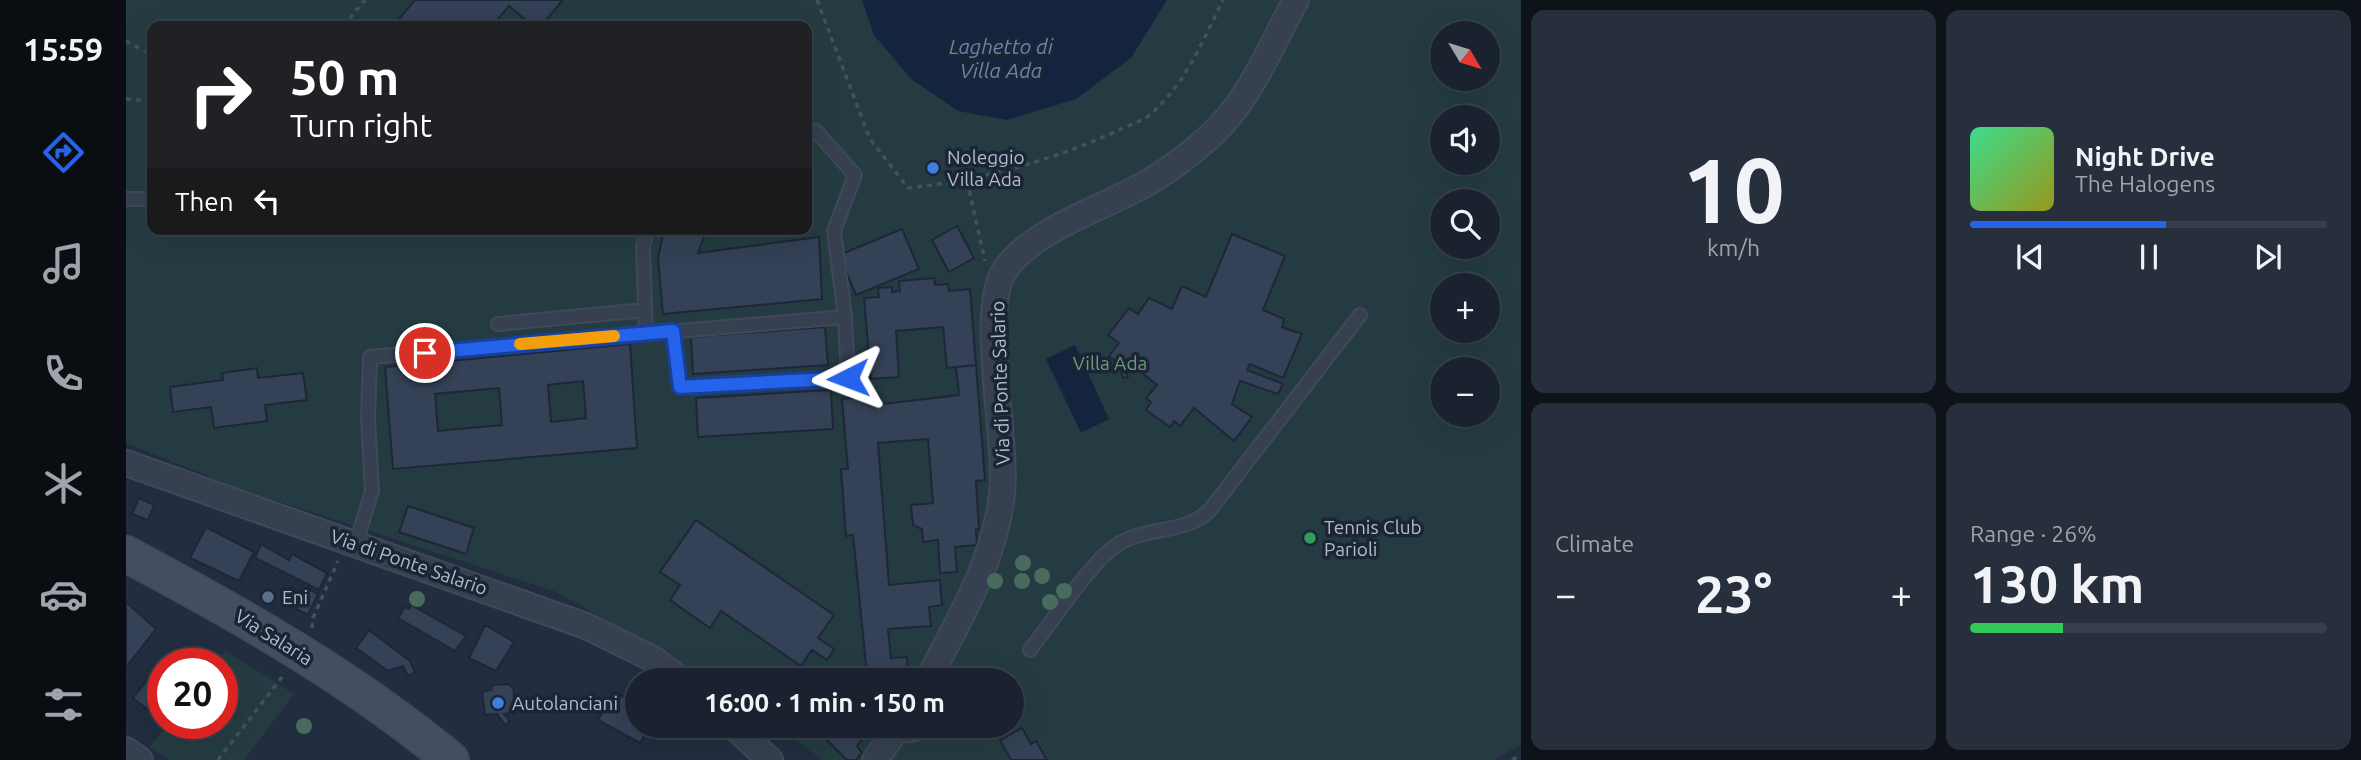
<!DOCTYPE html>
<meta charset="utf-8">
<style>
:root{--surface:#1a2230;--page:#272f3c;--text:#f1f3f6;--muted:#9fa4ab;--line:#383f4c;--accent:#2563eb}
body{margin:0;font-family:Ubuntu,sans-serif;background:var(--page);color:var(--text);height:100vh;display:flex;flex-direction:column;font-size:26px;white-space:nowrap}
*{box-sizing:border-box;margin:0}
p{font-size:23px;color:var(--muted)}
.icon{flex:none;width:38px;height:38px;fill:none;stroke:currentColor;stroke-width:2;stroke-linecap:round;stroke-linejoin:round}
.map{position:relative;flex:1;overflow:hidden}
.sheet{display:flex;flex-direction:column;gap:10px;padding:10px;background:#0e131a;width:840px}
.sheet>*{flex:none}
.guide{position:absolute;left:21px;top:21px;width:665px;height:214px;border-radius:14px;box-shadow:0 7px 28px #0002,0 0 0 2px var(--line);background:#202124;color:#fff;overflow:hidden}
.needle{width:46px;rotate:128deg}
.buttons{position:absolute;left:1304px;top:21px;display:grid;gap:14px}
.buttons a{display:grid;place-items:center;width:70px;height:70px;border-radius:50%;background:var(--surface);box-shadow:0 7px 28px #0002,0 0 0 2px var(--line);font-size:35px}
.speed{position:absolute;left:21px;top:648px;display:flex;gap:14px;font-size:35px;font-weight:700;text-align:center}
.speed>*{display:grid;place-content:center;width:91px;height:91px;border-radius:50%;background:var(--surface);box-shadow:0 7px 28px #0002,0 0 0 2px var(--line);line-height:1}
.speed .limit{border:10px solid #d22;background:#fff;color:#111}
.pin{position:absolute;display:grid;place-items:center;width:60px;height:60px;color:#fff;margin:-30px;border:4px solid #fff;border-radius:50%;box-shadow:0 2px 7px #0007}
.me{position:absolute;width:77px;margin:-38px;rotate:267deg;stroke-linejoin:round;filter:drop-shadow(0 0 5px #0008)}
.turn{display:flex;align-items:center;gap:24px;height:147px;padding:0 28px;font-size:32px}
.turn .icon{width:91px;height:91px;stroke-width:2.5}
.turn b{display:block;font-size:49px;line-height:60px}
.then{display:flex;align-items:center;height:66px;padding:0 28px;background:#0003;gap:14px;font-size:26px}
.big{font-size:52px;font-weight:600;line-height:1.1}
.sheet .card{flex:1;display:flex;flex-direction:column;justify-content:center;gap:10px;min-width:0;padding:0 24px;border-radius:14px;background:var(--page)}
.sheet .dial{align-items:center;gap:0}
.dial b{font-size:91px;line-height:1}
.song{display:flex;align-items:center;gap:21px}
.cover{width:84px;height:84px;border-radius:10px;background:linear-gradient(135deg,hsl(150 70% 55%),hsl(60 70% 35%))}
.played{height:7px;border-radius:4px;background:linear-gradient(90deg,var(--accent) 55%,var(--line) 55%)}
.keys{display:flex;justify-content:space-around;direction:ltr}
.heat{display:flex;justify-content:space-between;align-items:center;font-size:38px;direction:ltr}
.charge{height:10px;border-radius:5px;background:linear-gradient(90deg,#34c759 26%,var(--line) 0)}
.sheet .tiles{flex:1;display:grid;gap:10px;grid-template-columns:repeat(2,1fr)}
.trip{position:absolute;left:499px;top:668px;width:399px;height:70px;border-radius:35px;background:var(--surface);box-shadow:0 7px 28px #0002,0 0 0 2px var(--line);font-weight:600;line-height:70px;text-align:center}
main{display:flex;flex:1;min-height:0}
.menu{display:flex;flex-direction:column;width:126px;justify-content:space-around;align-items:center;background:#0a0e13;color:var(--muted)}
.menu .icon{width:49px;height:49px}
.menu .on{color:var(--accent)}
.menu b{font-size:32px;color:var(--text)}
.map>svg:first-child{display:block}
.green{fill:#243c41;fill-rule:evenodd}
.water{fill:#14243f}
.building{fill:#344156;stroke:#1d2737;stroke-width:2;fill-rule:evenodd}
.lines{fill:none;stroke-linecap:round;stroke-linejoin:round}
.lane-casing{stroke:#3f4959;stroke-width:16}
.street-casing{stroke:#3f4959;stroke-width:28}
.secondary-casing{stroke:#3f4959;stroke-width:38}
.path{stroke:#3d5559;stroke-width:3.5;stroke-dasharray:5 5;stroke-linecap:butt}
.lane{stroke:#364050;stroke-width:12}
.street{stroke:#364050;stroke-width:24}
.secondary{stroke:#444e63;stroke-width:35}
.tree{fill:#486b5e}
.route-casing{stroke:#184099;stroke-width:18}
.route{stroke:#2563eb;stroke-width:12}
.slow{stroke:#f59e0b;stroke-width:12}
.shop-dot{fill:#3f7fe0;stroke:#1b2535;stroke-width:2.5}
.leisure-dot{fill:#2e9e5b;stroke:#1b2535;stroke-width:2.5}
.service-dot{fill:#5c6f8a;stroke:#1b2535;stroke-width:2.5}
.labels{text-anchor:middle;stroke-width:7;stroke-linejoin:round;paint-order:stroke}
.poi-label{font-size:19px;fill:#b2bbca;stroke:#1b2535;text-anchor:start}
.park-label{font-size:19px;fill:#689d76;stroke:#1b2535}
.street-label{font-size:19px;fill:#b2bbca;stroke:#1b2535}
.water-label{font-size:21px;font-style:italic;fill:#6983ac;stroke:#1b2535}
</style>
<main>
<nav class="menu">
<b>15:59</b>
<svg class="icon on" aria-label="directions" viewBox="0 0 24 24"><path d="M12 3l9 9-9 9-9-9zM9 14v-3h6M13 9l2 2-2 2"/></svg>
<svg class="icon" aria-label="music" viewBox="0 0 24 24"><path d="M9 18V5l10-2v13"/><circle cx="6" cy="18" r="3"/><circle cx="16" cy="16" r="3"/></svg>
<svg class="icon" aria-label="phone" viewBox="0 0 24 24"><path d="M5 4h4l2 5-3 2q2 4 5 5l2-3 5 2v4C11 20 4 13 5 4z"/></svg>
<svg class="icon" aria-label="climate" viewBox="0 0 24 24"><path d="M12 3v18M4 7l16 10M4 17L20 7"/></svg>
<svg class="icon" aria-label="car" viewBox="0 0 24 24"><path d="M5 17H2v-5l4-1 3-4h7l3 4 3 1v5h-3M9 17h6M6 11h13"/><circle cx="7" cy="17" r="2"/><circle cx="17" cy="17" r="2"/></svg>
<svg class="icon" aria-label="filters" viewBox="0 0 24 24"><path d="M4 7h16M4 17h16"/><circle cx="9" cy="7" r="2"/><circle cx="15" cy="17" r="2"/></svg>
</nav>
<div class="map">
<svg width="1395" height="760" viewBox="0 0 1395 760">
<rect width="100%" height="100%" fill="#222d40"/>
<path class="green" d="M0 0H1395V745L1367 760H697L650 726H886V681H584L431 592 109 487 0 443ZM26 26H681V229H26ZM1316 33H1362V79H1316ZM1316 117H1362V163H1316ZM1316 201H1362V247H1316ZM1316 285H1362V331H1316ZM1316 369H1362V415H1316Z
M100 651 168 694 118 760H43L23 747 43 723H96V663H90Z"/>
<path class="water" d="M736 0H1041L1005 58 950 99 881 120 832 111 785 79 748 35Z
M949 345 983 419 955 433 920 359Z"/>
<path class="building" d="M289 0H437L415 26H407L383 6 366 26H267Z
M831 226 848 258 823 272 806 240Z
M538 229H581L572 253 693 237 696 299 537 314 532 259Z
M776 229 793 269 730 295 713 255Z
M1106 234 1159 256 1137 310 1158 319 1156 327 1176 334 1157 378 1124 364 1121 370 1157 384 1152 394 1114 381 1106 404 1126 417 1108 441 1068 408 1054 426 1048 421 1044 427 1020 410 1025 402 1020 398 1031 385 1000 360 997 365 1002 377 997 378 993 363 983 356 993 343 982 335 1003 308 1012 314 1023 298 1046 309 1056 286 1080 297Z
M808 278 809 285 822 284 823 291 844 289 850 365 821 368 817 327 770 331 773 377 745 379 738 298 753 297 752 288 766 287V292L774 291 773 281Z
M699 327 702 365 567 374 565 337Z
M504 344 511 448 267 469 259 367ZM457 381 460 418 425 422 422 385ZM373 388 376 425 312 431 309 394Z
M850 365 859 480 850 481 853 529H850L851 545 829 547 831 572 814 573 812 540 797 542 796 529 787 525 785 505 807 503 802 439 752 443 763 585 814 580 816 605 803 607 805 626 762 629 765 658 781 657 782 672 741 675 727 535 720 536 715 469H722L716 399 748 396 749 405 833 395 830 367Z
M131 368 132 378 177 373 181 400 139 405 141 421 88 428 85 407 47 412 44 387 97 380 96 373Z
M705 390 707 429 572 437 570 398Z
M13 498 28 505 22 520 6 514Z
M282 506 348 528 340 554 273 532Z
M570 520 708 615 692 638 708 649 701 660 686 650 675 666 595 611 584 628 544 600 554 585 534 572Z
M80 527 128 552 113 581 64 558Z
M135 544 163 560 166 554 201 573 193 590 129 558Z
M181 588 192 594 182 615 170 609Z
M0 602 30 629 0 667Z
M285 605 340 636 329 651 272 618 279 607 283 609Z
M359 625 388 642 370 671 343 658Z
M243 630 284 661 289 672 282 676 277 666 262 671 230 648Z
M42 654 54 663H37V722L7 698Z
M770 673 777 681H712L741 675Z
M383 684 387 688 390 712 378 714 384 721 379 725 371 714 359 715 356 692 366 690V685Z
M488 692 504 701 506 697 511 700V726H524L514 743 472 720Z
M687 726H747L731 746 736 753 730 760H721Z
M896 728 905 744 910 741 921 760H885L874 740Z"/>
<g class="lines">
<defs>
<path id="lane" d="M681 130 690 131 729 175 708 231 719 317
M0 199H26
M372 324 519 310
M520 334 517 246 522 229
M230 543 246 491 242 419 244 357 719 317 722 378 554 387 547 331
M904 650C926 622 966 559 994 543 1023 526 1060 534 1084 510L1234 315
M766 737 789 734 810 726"/>
<path id="street" d="M0 463 460 626 527 659 556 681
M801 681C832 622 868 563 876 495 882 439 852 310 879 270 906 229 981 207 1023 182 1048 167 1078 144 1097 123 1127 91 1149 38 1170 0
M607 726 644 760
M0 750 14 760
M749 760 773 726"/>
<path id="secondary" d="M0 554C113 614 226 678 325 760"/>
</defs>
<use href="#lane" class="lane-casing"/>
<use href="#street" class="street-casing"/>
<use href="#secondary" class="secondary-casing"/>
<path class="path" d="M691 0 744 139 782 188C855 180 926 161 993 130 1003 125 1018 121 1026 113 1060 83 1077 40 1097 0
M217 26 239 0
M0 41 26 55
M0 99 26 101
M841 181 859 261
M186 628 187 618 212 561
M92 760 156 677
M1386 760 1395 755"/>
<use href="#lane" class="lane"/>
<use href="#street" class="street"/>
<use href="#secondary" class="secondary"/>
</g>
<g class="tree">
<circle cx="897" cy="563" r="8"/>
<circle cx="916" cy="576" r="8"/>
<circle cx="869" cy="581" r="8"/>
<circle cx="896" cy="581" r="8"/>
<circle cx="938" cy="591" r="8"/>
<circle cx="291" cy="599" r="8"/>
<circle cx="924" cy="602" r="8"/>
<circle cx="178" cy="726" r="8"/>
</g>
<g class="lines">
<defs>
<path id="route" d="M299 353 547 331 554 387 722 378"/>
</defs>
<use href="#route" class="route-casing"/>
<use href="#route" class="route"/>
<path class="slow" d="M394 344 488 336"/>
</g>
<g class="shop-dot">
<circle cx="807" cy="168" r="7"/>
<circle cx="372" cy="703" r="7"/>
</g>
<circle class="leisure-dot" cx="1184" cy="538" r="7"/>
<circle class="service-dot" cx="142" cy="597" r="7"/>
<g class="labels">
<g class="poi-label">
<text x="821" y="164">Noleggio<tspan x="821" dy="22">Villa Ada</tspan></text>
<text x="1198" y="534">Tennis Club<tspan x="1198" dy="22">Parioli</tspan></text>
<text x="156" y="604">Eni</text>
<text x="386" y="710">Autolanciani</text>
</g>
<g class="park-label">
<text x="984" y="370">Villa Ada</text>
</g>
<g class="street-label">
<text transform="translate(874 383) rotate(-92)" y="7">Via di Ponte Salario</text>
<text transform="translate(283 562) rotate(19)" y="7">Via di Ponte Salario</text>
<text transform="translate(148 637) rotate(32)" y="7">Via Salaria</text>
</g>
<g class="water-label">
<text x="875" y="54">Laghetto di<tspan x="875" dy="24">Villa Ada</tspan></text>
</g>
</g>
</svg>
<div class="buttons">
<a><svg class="needle" viewBox="-14 -14 28 28"><path d="M0-13l5 13h-10z" fill="#e53935"/><path d="M0 13l5-13h-10z" fill="#9fa4ab"/></svg></a>
<a><svg class="icon" aria-label="sound" viewBox="0 0 24 24"><path d="M4 9h4l5-4v14l-5-4H4zM17 9q2 3 0 6"/></svg></a>
<a><svg class="icon" aria-label="search" viewBox="0 0 24 24"><circle cx="10" cy="10" r="6"/><path d="M15 15l6 6"/></svg></a>
<a>+</a>
<a>−</a>
</div>
<div class="speed"><div class="limit">20</div></div>
<div class="pin" style="left:299px;top:353px;background:#d93025"><svg class="icon" aria-label="arrive" viewBox="0 0 24 24"><path d="M6 21V4h12l-3 4 3 4H6"/></svg></div>
<svg class="me" style="left:722px;top:378px" viewBox="-20 -20 40 40"><path d="M0-17L14 15 0 8-14 15z" fill="#2563eb" stroke="#fff" stroke-width="4"/></svg>
<div class="trip">16:00 · 1 min · 150 m</div>
<div class="guide">
<div class="turn"><svg class="icon" aria-label="right" viewBox="0 0 24 24"><path d="M7 20v-9h11M14 6l5 5-5 5"/></svg><div><b>50 m</b>Turn right</div></div>
<div class="then">Then<svg class="icon" aria-label="left" viewBox="0 0 24 24"><path d="M17 20v-9H6M10 6l-5 5 5 5"/></svg></div>
</div>
</div>
<section class="sheet">
<div class="tiles">
<div class="card dial"><b>10</b><p>km/h</p></div>
<div class="card">
<div class="song"><i class="cover"></i><div><b>Night Drive</b><p>The Halogens</p></div></div>
<div class="played"></div>
<div class="keys"><svg class="icon" aria-label="previous" viewBox="0 0 24 24"><path d="M18 5L8 12l10 7zM5 5v14"/></svg><svg class="icon" aria-label="pause" viewBox="0 0 24 24"><path d="M8 5v14M16 5v14"/></svg><svg class="icon" aria-label="next" viewBox="0 0 24 24"><path d="M6 5l10 7-10 7zM19 5v14"/></svg></div>
</div>
<div class="card"><p>Climate</p>
<div class="heat"><a>−</a><b class="big">23°</b><a>+</a></div>
</div>
<div class="card"><p>Range · 26%</p><b class="big">130 km</b><div class="charge"></div></div>
</div>
</section>
</main>
